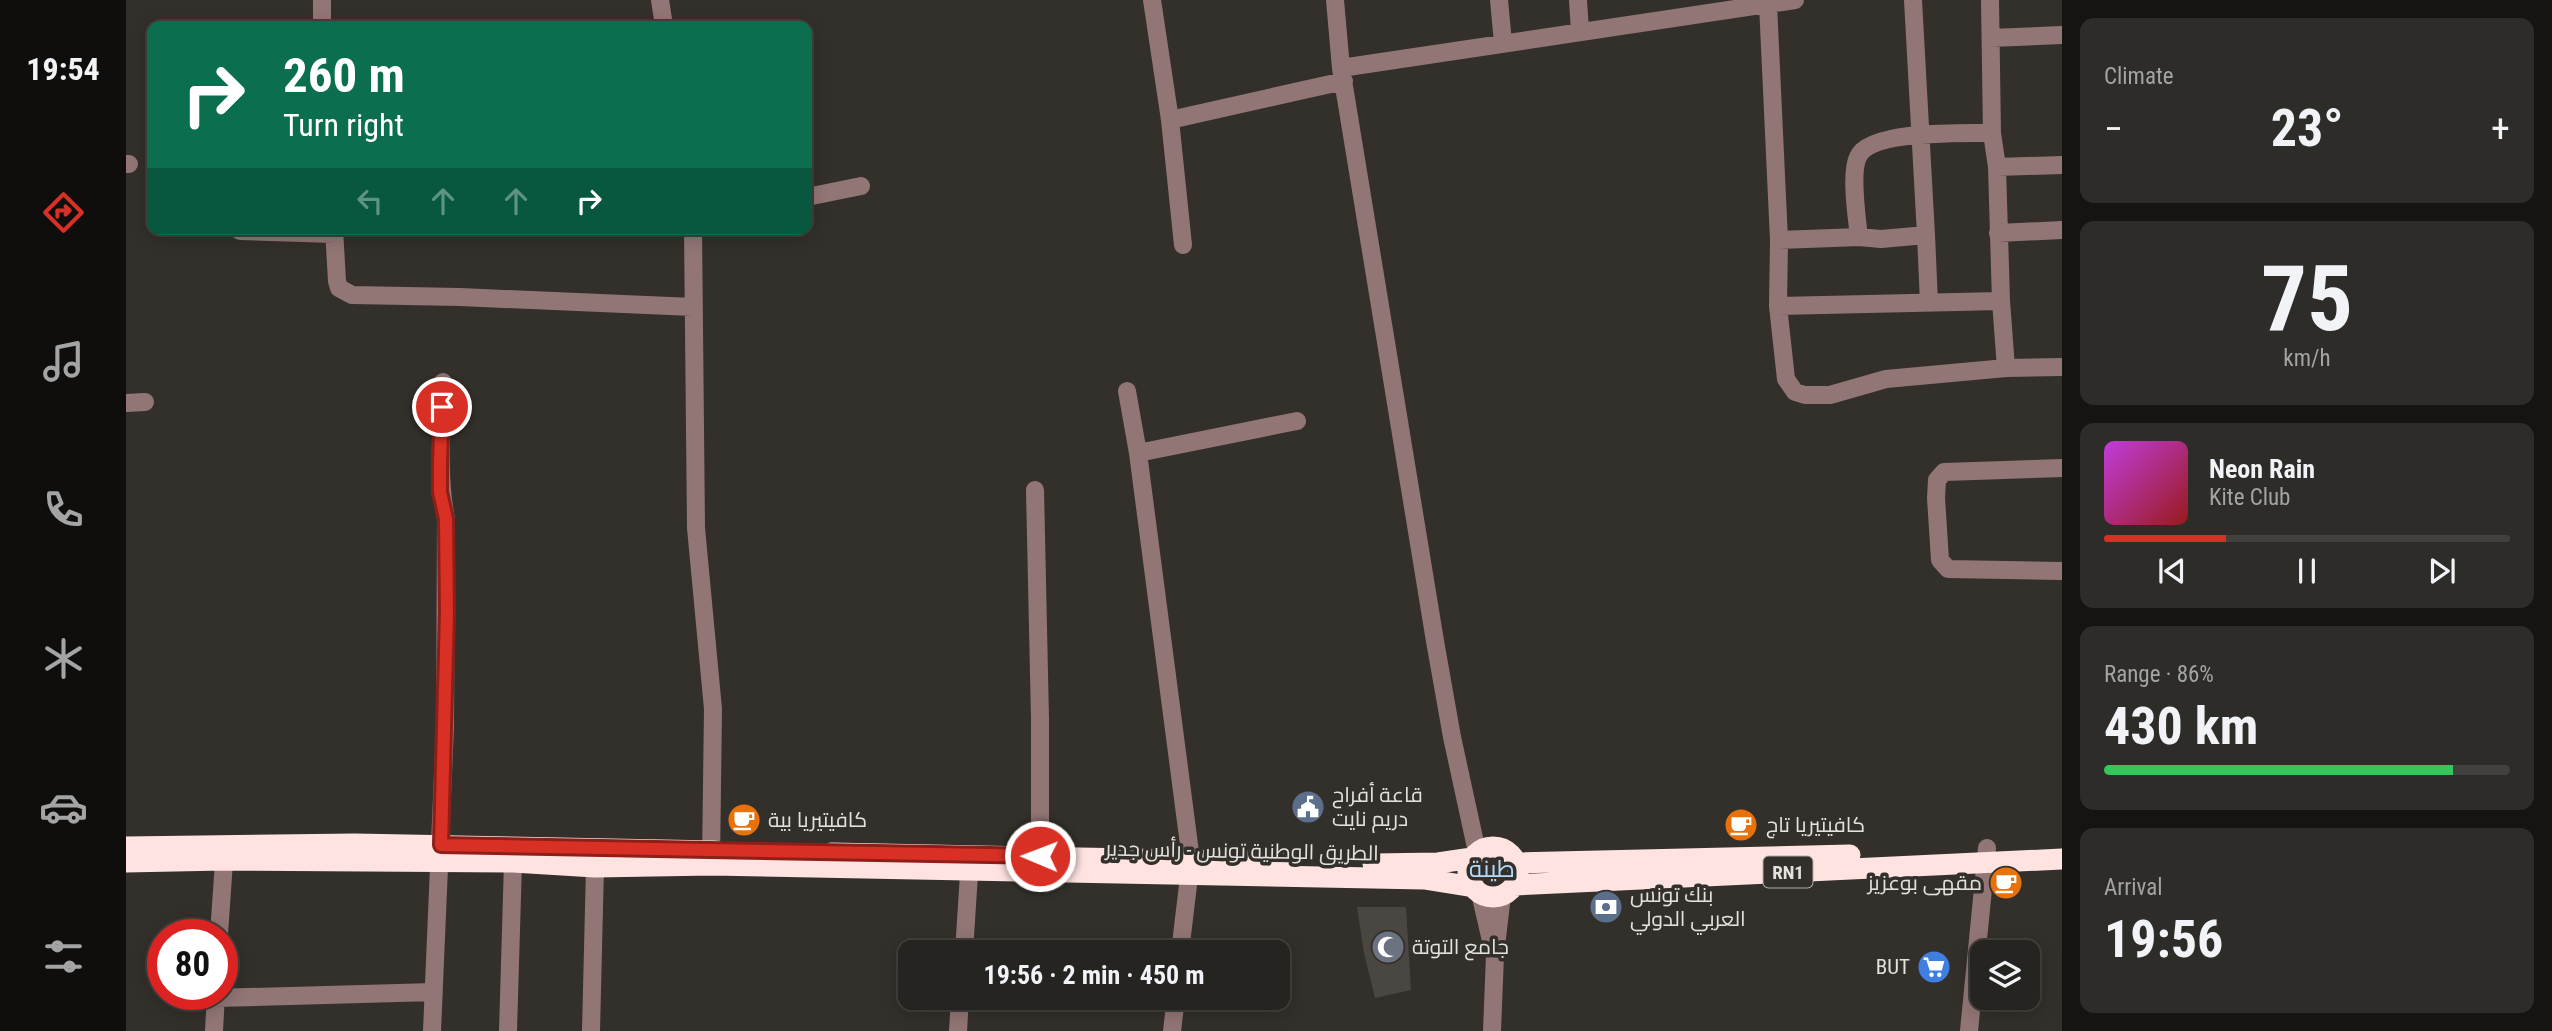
<!DOCTYPE html>
<meta charset="utf-8">
<style>
:root{--surface:#262420;--page:#2e2c29;--text:#f1f3f6;--muted:#a4a4a5;--line:#42413e;--accent:#d93025}
body{margin:0;font-family:"Roboto Condensed",Cairo,sans-serif;background:var(--page);color:var(--text);height:100vh;display:flex;flex-direction:column;font-size:26px;white-space:nowrap}
*{box-sizing:border-box;margin:0}
p{font-size:23px;color:var(--muted)}
.icon{flex:none;width:38px;height:38px;fill:none;stroke:currentColor;stroke-width:2;stroke-linecap:round;stroke-linejoin:round}
.map{position:relative;flex:1;overflow:hidden}
.panel{display:flex;flex-direction:column;gap:18px;padding:18px;background:#151412;width:490px}
.panel>*{flex:none}
.top-card{position:absolute;left:21px;top:21px;width:665px;height:214px;border-radius:14px;box-shadow:0 4px 18px #0003,0 0 0 2px var(--line);background:#0b6e4f;color:#fff;overflow:hidden}
.fabs{position:absolute;left:1844px;top:940px;display:grid;gap:14px}
.fabs a{display:grid;place-items:center;width:70px;height:70px;border-radius:14px;background:var(--surface);box-shadow:0 4px 18px #0003,0 0 0 2px var(--line);font-size:35px}
.speed{position:absolute;left:21px;top:919px;display:flex;gap:14px;font-size:35px;font-weight:700;text-align:center}
.speed>*{display:grid;place-content:center;width:91px;height:91px;border-radius:50%;background:var(--surface);box-shadow:0 4px 18px #0003,0 0 0 2px var(--line);line-height:1}
.speed .limit{border:10px solid #d22;background:#fff;color:#111}
.pin{position:absolute;display:grid;place-items:center;width:60px;height:60px;color:#fff;margin:-30px;border:4px solid #fff;border-radius:50%;box-shadow:0 2px 7px #0007}
.me{position:absolute;width:77px;margin:-38px;rotate:271deg;stroke-linejoin:round;filter:drop-shadow(0 0 5px #0008)}
.turn{display:flex;align-items:center;gap:24px;height:147px;padding:0 21px;font-size:32px}
.turn .icon{width:91px;height:91px;stroke-width:2.5}
.turn b{display:block;font-size:49px;line-height:60px}
.lanes{display:flex;align-items:center;height:66px;padding:0 21px;background:#0003;justify-content:center;gap:35px;direction:ltr}
.lanes .off{opacity:.35}
.big{font-size:52px;font-weight:700;line-height:1.1}
.panel .widget{flex:1;display:flex;flex-direction:column;justify-content:center;gap:10px;min-width:0;padding:0 24px;border-radius:14px;background:var(--page)}
.panel .dial{align-items:center;gap:0}
.dial b{font-size:91px;line-height:1}
.song{display:flex;align-items:center;gap:21px}
.cover{width:84px;height:84px;border-radius:10px;background:linear-gradient(135deg,hsl(290 70% 55%),hsl(0 70% 35%))}
.played{height:7px;border-radius:4px;background:linear-gradient(90deg,var(--accent) 30%,var(--line) 30%)}
.keys{display:flex;justify-content:space-around;direction:ltr}
.heat{display:flex;justify-content:space-between;align-items:center;font-size:38px;direction:ltr}
.charge{height:10px;border-radius:5px;background:linear-gradient(90deg,#34c759 86%,var(--line) 0)}
.trip{position:absolute;left:772px;top:940px;width:392px;height:70px;border-radius:14px;background:var(--surface);box-shadow:0 4px 18px #0003,0 0 0 2px var(--line);font-weight:700;line-height:70px;text-align:center}
main{display:flex;flex:1;min-height:0}
.tab-bar{display:flex;flex-direction:column;width:126px;justify-content:space-around;align-items:center;background:#0f0e0d;color:var(--muted)}
.tab-bar .icon{width:49px;height:49px}
.tab-bar .selected{color:var(--accent)}
.tab-bar b{font-size:32px;color:var(--text)}
.map>svg:first-child{display:block}
.building{fill:#4a4742}
.lines{fill:none;stroke-linecap:round;stroke-linejoin:round}
.minor{stroke:#927675;stroke-width:18}
.highway{stroke:#fee3e1;stroke-width:21}
.route-casing{stroke:#8d1f18;stroke-width:18}
.route{stroke:#d93025;stroke-width:12}
.labels{text-anchor:middle;stroke-width:7;stroke-linejoin:round;paint-order:stroke}
.shield{fill:#33302b;stroke:#afada9;stroke-width:2}
.shield-label{font-size:19px;font-weight:bold;fill:#e4e2df}
.poi-label{font-size:21px;fill:#e4e2df;stroke:#33302b;text-anchor:start}
.street-label{font-size:21px;fill:#e4e2df;stroke:#33302b}
.quarter-label{font-size:24px;fill:#b5d8fa;stroke:#33302b}
</style>
<main>
<nav class="tab-bar">
<b>19:54</b>
<svg class="icon selected" aria-label="directions" viewBox="0 0 24 24"><path d="M12 3l9 9-9 9-9-9zM9 14v-3h6M13 9l2 2-2 2"/></svg>
<svg class="icon" aria-label="music" viewBox="0 0 24 24"><path d="M9 18V5l10-2v13"/><circle cx="6" cy="18" r="3"/><circle cx="16" cy="16" r="3"/></svg>
<svg class="icon" aria-label="phone" viewBox="0 0 24 24"><path d="M5 4h4l2 5-3 2q2 4 5 5l2-3 5 2v4C11 20 4 13 5 4z"/></svg>
<svg class="icon" aria-label="climate" viewBox="0 0 24 24"><path d="M12 3v18M4 7l16 10M4 17L20 7"/></svg>
<svg class="icon" aria-label="car" viewBox="0 0 24 24"><path d="M5 17H2v-5l4-1 3-4h7l3 4 3 1v5h-3M9 17h6M6 11h13"/><circle cx="7" cy="17" r="2"/><circle cx="17" cy="17" r="2"/></svg>
<svg class="icon" aria-label="filters" viewBox="0 0 24 24"><path d="M4 7h16M4 17h16"/><circle cx="9" cy="7" r="2"/><circle cx="15" cy="17" r="2"/></svg>
</nav>
<div class="map">
<svg width="1936" height="1031" viewBox="0 0 1936 1031">
<rect width="100%" height="100%" fill="#33302b"/>
<path class="building" d="M1231 907H1280L1285 990 1249 998 1238 953Z"/>
<g class="lines">
<path class="minor" d="M534 0 538 26
M1026 0 1044 120 1218 81
M1209 0 1215 68 1309 641 1326 737 1351 852
M1373 0 1377 43
M1452 0 1454 31
M1864 0 1866 133 1871 167 1875 301 1880 368
M1642 4 1653 240 1652 306 1660 379 1669 392 1679 395H1704L1760 379 1880 368 1936 367
M196 26V0
M1865 38 1936 35
M1215 68 1669 0
M1044 120 1057 245
M0 164H3
M1871 167 1936 165
M681 197 735 186
M208 229 211 281 213 288 226 295 334 297 567 307
M567 229 570 528 587 709 585 862
M114 231 208 234
M1872 233 1936 230
M1800 235 1803 303
M1733 237 1755 239 1800 235 1787 0
M1653 240 1733 237C1731 219 1724 173 1732 157 1743 130 1840 133 1866 133
M1652 306 1875 301
M1001 391 1012 453 1065 860 1054 952
M0 403 19 402
M1012 453 1171 421
M1936 468 1818 472 1811 480 1810 498 1814 560 1822 569 1936 571
M909 490 914 719V856
M1354 893 1366 945
M93 934 99 847
M838 952 844 858
M89 998 308 992
M88 1031 90 994
M306 1031 319 727 320 519C311 473 316 428 317 382
M382 1031 387 862
M465 1031 469 867
M832 1031 834 998
M1046 1031 1050 998
M1366 1031 1369 955 1376 895
M1843 1031 1861 848"/>
<path class="highway" d="M0 847 229 844 589 851
M1342 872a25 25 0 1 1 50 0a25 25 0 1 1-50 0Z
M705 853 1155 862
M0 862 98 860 387 862 469 867 586 865 1298 879 1348 887
M1390 863 1724 855
M1247 864 1312 863 1346 858
M1388 885 1936 859"/>
</g>
<g class="lines">
<defs>
<path id="route" d="M316 407 314 463V492L320 519 321 612 315 845 914 856"/>
</defs>
<use href="#route" class="route-casing"/>
<use href="#route" class="route"/>
</g>
<defs>
<symbol id="civic-disc" viewBox="-11 -11 22 22"><circle r="9.5" fill="#5c6f8a" stroke="#33302b"/><path d="M-.6-6.5H3V-4.5H.6V-3L4-1V1h2V6H-6V1h2V-1L-.6-3ZM-1.2 2.5V6h2.4V2.5Z" fill="#fff"/></symbol>
<symbol id="cafe-disc" viewBox="-11 -11 22 22"><circle r="9.5" fill="#e8710a" stroke="#33302b"/><path d="M-5.5-4.5H6V0H3Q3 3.5 0 3.5H-2.5Q-5.5 3.5-5.5 0ZM3-3.2v2h1.7v-2ZM-6 4.5H4V6H-6Z" fill="#fff"/></symbol>
<symbol id="bank-disc" viewBox="-11 -11 22 22"><circle r="9.5" fill="#5c6f8a" stroke="#33302b"/><path d="M-6-4H6V4H-6ZM0-2.3a2.3 2.3 0 1 0 0 4.6a2.3 2.3 0 1 0 0-4.6Z" fill="#fff"/></symbol>
<symbol id="mosque-disc" viewBox="-11 -11 22 22"><circle r="9.5" fill="#6b7280" stroke="#33302b"/><path d="M3.5-4.9A6 6 0 1 0 3.5 4.9A5 5 0 1 1 3.5-4.9Z" fill="#fff"/></symbol>
<symbol id="supermarket-disc" viewBox="-11 -11 22 22"><circle r="9.5" fill="#3f7fe0" stroke="#33302b"/><path d="M-6-5.5h2.5l.6 2H6L4.5 2H-2.5L-4.4-4H-6ZM-1.5 3.2a1.3 1.3 0 1 0 .1 0ZM3 3.2a1.3 1.3 0 1 0 .1 0Z" fill="#fff"/></symbol>
</defs>
<g fill-rule="evenodd">
<use href="#civic-disc" x="1163" y="788" width="38" height="38"/>
<use href="#cafe-disc" x="599" y="801" width="38" height="38"/>
<use href="#cafe-disc" x="1596" y="806" width="38" height="38"/>
<use href="#cafe-disc" x="1861" y="864" width="38" height="38"/>
<use href="#bank-disc" x="1461" y="888" width="38" height="38"/>
<use href="#mosque-disc" x="1243" y="928" width="38" height="38"/>
<use href="#supermarket-disc" x="1789" y="948" width="38" height="38"/>
</g>
<g class="labels">
<rect class="shield" x="1637.5" y="856.5" width="49" height="31" rx="5"/>
<g class="shield-label">
<text x="1662" y="879">RN1</text>
</g>
<g class="poi-label">
<text x="1206" y="802">قاعة أفراح<tspan x="1206" dy="24">دريم نايت</tspan></text>
<text x="642" y="827">كافيتيريا بية</text>
<text x="1640" y="832">كافيتيريا تاج</text>
<text x="1856" y="890" text-anchor="end">مقهى بوعزيز</text>
<text x="1504" y="902">بنك تونس<tspan x="1504" dy="24">العربي الدولي</tspan></text>
<text x="1286" y="954">جامع التوتة</text>
<text x="1784" y="974" text-anchor="end">BUT</text>
</g>
<g class="street-label">
<text transform="translate(1116 851) rotate(1)" y="7">الطريق الوطنية تونس - رأس جدير</text>
</g>
<g class="quarter-label">
<text x="1366" y="877">طينة</text>
</g>
</g>
</svg>
<div class="fabs">
<a><svg class="icon" aria-label="layers" viewBox="0 0 24 24"><path d="M12 4l9 5-9 5-9-5zM3 14l9 5 9-5"/></svg></a>
</div>
<div class="speed"><div class="limit">80</div></div>
<div class="pin" style="left:316px;top:407px;background:#d93025"><svg class="icon" aria-label="arrive" viewBox="0 0 24 24"><path d="M6 21V4h12l-3 4 3 4H6"/></svg></div>
<svg class="me" style="left:914px;top:856px" viewBox="-20 -20 40 40"><circle r="17" fill="#d93025" stroke="#fff" stroke-width="3"/><path d="M0-11L8 9 0 5-8 9z" fill="#fff"/></svg>
<div class="trip">19:56 · 2 min · 450 m</div>
<div class="top-card">
<div class="turn"><svg class="icon" aria-label="right" viewBox="0 0 24 24"><path d="M7 20v-9h11M14 6l5 5-5 5"/></svg><div><b>260 m</b>Turn right</div></div>
<div class="lanes"><svg class="icon off" aria-label="left" viewBox="0 0 24 24"><path d="M17 20v-9H6M10 6l-5 5 5 5"/></svg><svg class="icon off" aria-label="ahead" viewBox="0 0 24 24"><path d="M12 20V5M6 11l6-6 6 6"/></svg><svg class="icon off" aria-label="ahead" viewBox="0 0 24 24"><path d="M12 20V5M6 11l6-6 6 6"/></svg><svg class="icon" aria-label="right" viewBox="0 0 24 24"><path d="M7 20v-9h11M14 6l5 5-5 5"/></svg></div>
</div>
</div>
<section class="panel">
<div class="widget"><p>Climate</p>
<div class="heat"><a>−</a><b class="big">23°</b><a>+</a></div>
</div>
<div class="widget dial"><b>75</b><p>km/h</p></div>
<div class="widget">
<div class="song"><i class="cover"></i><div><b>Neon Rain</b><p>Kite Club</p></div></div>
<div class="played"></div>
<div class="keys"><svg class="icon" aria-label="previous" viewBox="0 0 24 24"><path d="M18 5L8 12l10 7zM5 5v14"/></svg><svg class="icon" aria-label="pause" viewBox="0 0 24 24"><path d="M8 5v14M16 5v14"/></svg><svg class="icon" aria-label="next" viewBox="0 0 24 24"><path d="M6 5l10 7-10 7zM19 5v14"/></svg></div>
</div>
<div class="widget"><p>Range · 86%</p><b class="big">430 km</b><div class="charge"></div></div>
<div class="widget"><p>Arrival</p><b class="big">19:56</b></div>
</section>
</main>
